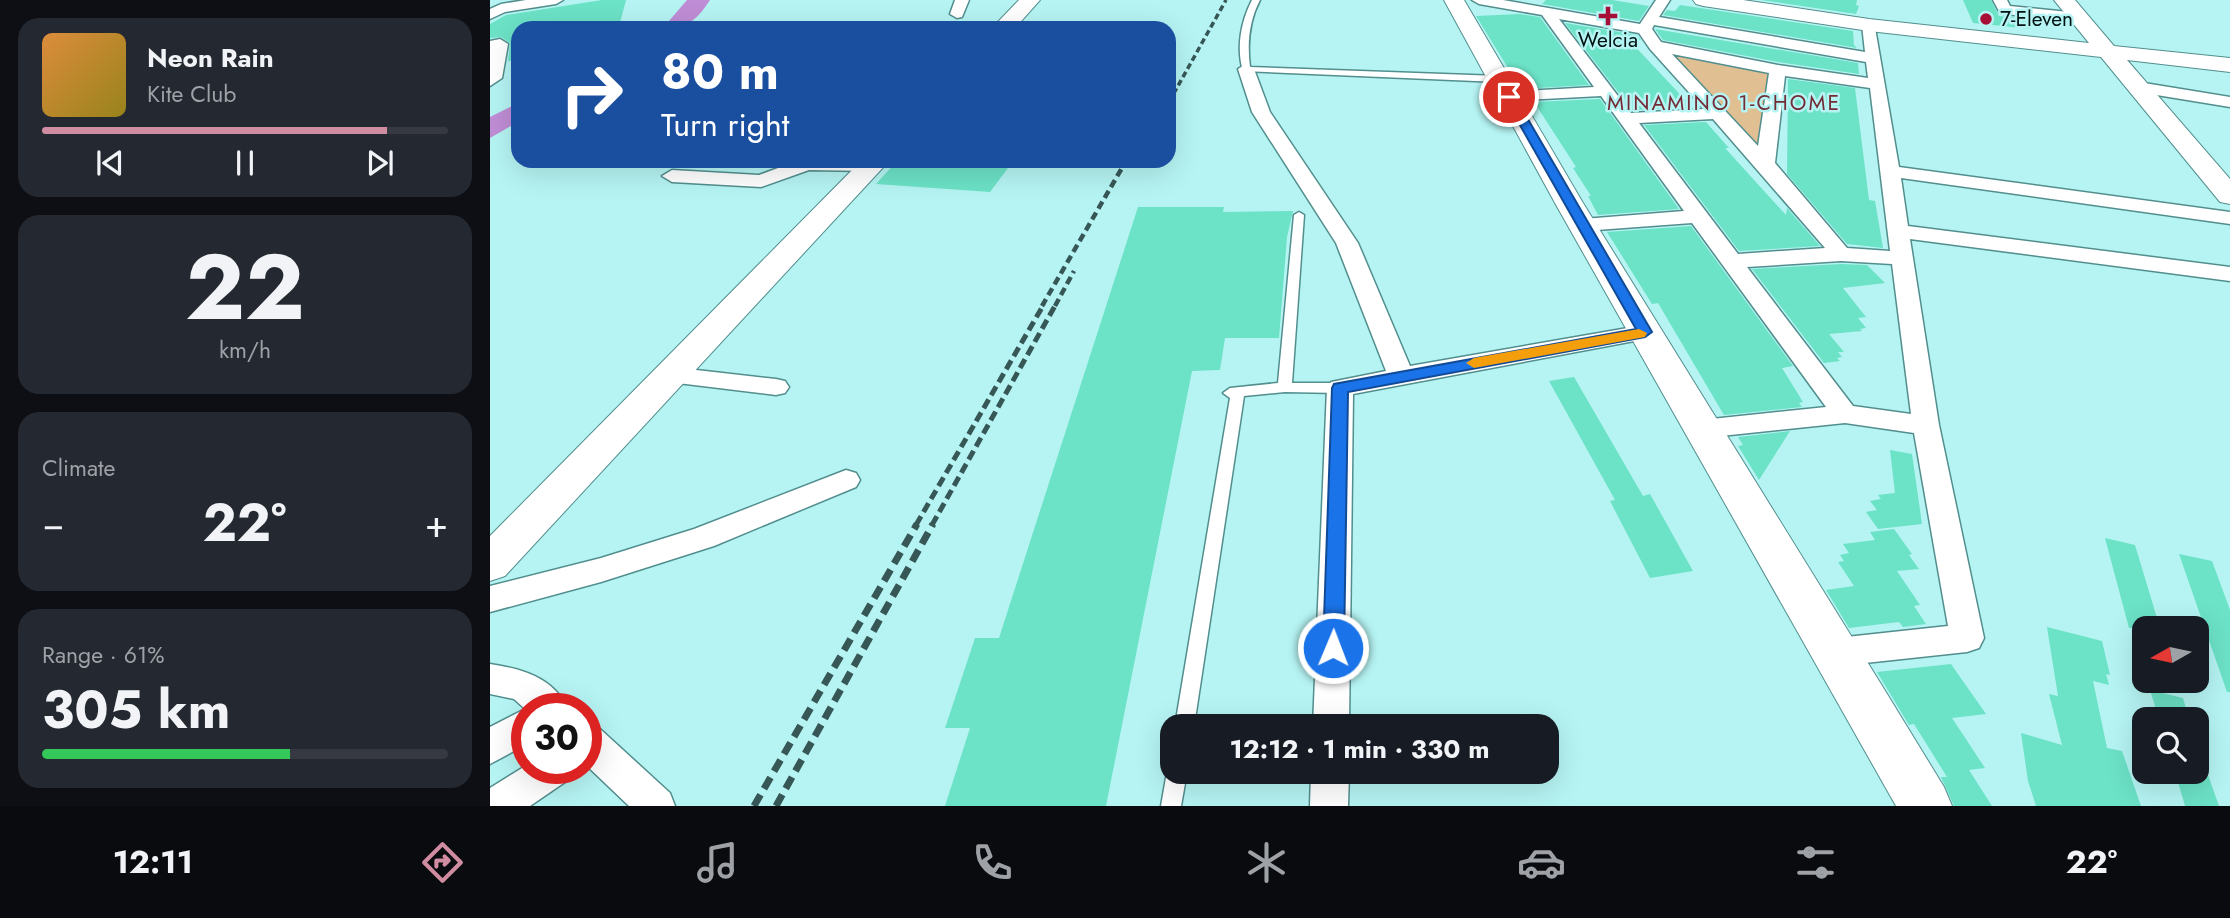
<!DOCTYPE html>
<meta charset="utf-8">
<style>
:root{--surface:#171b24;--page:#242831;--text:#f1f3f6;--muted:#9ea1a6;--line:#363941;--accent:#d08ca0}
body{margin:0;font-family:Jost,sans-serif;background:var(--page);color:var(--text);height:100vh;display:flex;flex-direction:column;font-size:26px;white-space:nowrap}
*{box-sizing:border-box;margin:0}
p{font-size:23px;color:var(--muted)}
.icon{flex:none;width:38px;height:38px;fill:none;stroke:currentColor;stroke-width:2;stroke-linecap:round;stroke-linejoin:round}
.map{position:relative;flex:1;overflow:hidden}
.side{display:flex;flex-direction:column;gap:18px;padding:18px;background:#0d0f14;width:490px}
.side>*{flex:none}
.top-card{position:absolute;left:21px;top:21px;width:665px;height:147px;border-radius:21px;box-shadow:0 7px 28px #0002;background:#1a4fa0;color:#fff;overflow:hidden}
.needle{width:46px;rotate:261deg}
.tools{position:absolute;left:1642px;top:616px;display:grid;gap:14px}
.tools a{display:grid;place-items:center;width:77px;height:77px;border-radius:14px;background:var(--surface);box-shadow:0 7px 28px #0002;font-size:35px}
.speed{position:absolute;left:21px;top:693px;display:flex;gap:14px;font-size:35px;font-weight:700;text-align:center}
.speed>*{display:grid;place-content:center;width:91px;height:91px;border-radius:50%;background:var(--surface);box-shadow:0 7px 28px #0002;line-height:1}
.speed .limit{border:10px solid #d22;background:#fff;color:#111}
.pin{position:absolute;display:grid;place-items:center;width:60px;height:60px;color:#fff;margin:-30px;border:4px solid #fff;border-radius:50%;box-shadow:0 2px 7px #0007}
.me{position:absolute;width:77px;margin:-38px;rotate:1deg;stroke-linejoin:round;filter:drop-shadow(0 0 5px #0008)}
.turn{display:flex;align-items:center;gap:24px;height:147px;padding:0 35px;font-size:32px}
.turn .icon{width:91px;height:91px;stroke-width:2.5}
.turn b{display:block;font-size:49px;line-height:60px}
.big{font-size:52px;font-weight:700;line-height:1.1}
.side .card{flex:1;display:flex;flex-direction:column;justify-content:center;gap:10px;min-width:0;padding:0 24px;border-radius:21px;background:var(--page)}
.side .dial{align-items:center;gap:0}
.dial b{font-size:91px;line-height:1}
.song{display:flex;align-items:center;gap:21px}
.cover{width:84px;height:84px;border-radius:10px;background:linear-gradient(135deg,hsl(30 70% 55%),hsl(50 70% 35%))}
.played{height:7px;border-radius:4px;background:linear-gradient(90deg,var(--accent) 85%,var(--line) 85%)}
.keys{display:flex;justify-content:space-around;direction:ltr}
.heat{display:flex;justify-content:space-between;align-items:center;font-size:38px;direction:ltr}
.charge{height:10px;border-radius:5px;background:linear-gradient(90deg,#34c759 61%,var(--line) 0)}
.trip{position:absolute;left:670px;top:714px;width:399px;height:70px;border-radius:21px;background:var(--surface);box-shadow:0 7px 28px #0002;font-weight:700;line-height:70px;text-align:center}
.tab-bar{display:flex;height:112px;justify-content:space-around;align-items:center;background:#090b0e;color:var(--muted)}
.tab-bar .icon{width:49px;height:49px}
.tab-bar .selected{color:var(--accent)}
.tab-bar b{font-size:32px;color:var(--text)}
main{display:flex;flex:1;min-height:0}
.map>svg:first-child{display:block}
.green{fill:#e0bf92}
.water{fill:#bf8dd5}
.building{fill:#6ce2c6}
.lines{fill:none;stroke-linecap:round;stroke-linejoin:round}
.lane-casing{stroke:#528e8e;stroke-width:3}
.street-casing{stroke:#528e8e;stroke-width:3}
.secondary-casing{stroke:#528e8e;stroke-width:2}
.lane{fill:#fff;fill-rule:evenodd}
.street{fill:#fff;fill-rule:evenodd}
.secondary{fill:#fff;fill-rule:evenodd}
.rail-far3{stroke:#375757;stroke-width:3.5;stroke-dasharray:6 3.5;stroke-linecap:butt}
.rail-far2{stroke:#375757;stroke-width:4.5;stroke-dasharray:8 4.5;stroke-linecap:butt}
.rail-far1{stroke:#375757;stroke-width:5;stroke-dasharray:10 5;stroke-linecap:butt}
.rail{stroke:#375757;stroke-width:7;stroke-dasharray:13 7;stroke-linecap:butt}
.route{fill:#1a73e8;stroke:#114b97;stroke-width:2}
.slow{fill:#f59e0b}
.poi-dot{fill:#a70f37;stroke:#b5f4f3;stroke-width:2.5}
.labels{text-anchor:middle;stroke-width:5;stroke-linejoin:round;paint-order:stroke}
.far-poi-label{font-size:21px;fill:#001212;stroke:#b5f4f3;text-anchor:start}
.far-neighbourhood-label{font-size:21px;letter-spacing:2px;fill:#732c35;stroke:#b5f4f3}
</style>
<main>
<section class="side">
<div class="card">
<div class="song"><i class="cover"></i><div><b>Neon Rain</b><p>Kite Club</p></div></div>
<div class="played"></div>
<div class="keys"><svg class="icon" aria-label="previous" viewBox="0 0 24 24"><path d="M18 5L8 12l10 7zM5 5v14"/></svg><svg class="icon" aria-label="pause" viewBox="0 0 24 24"><path d="M8 5v14M16 5v14"/></svg><svg class="icon" aria-label="next" viewBox="0 0 24 24"><path d="M6 5l10 7-10 7zM19 5v14"/></svg></div>
</div>
<div class="card dial"><b>22</b><p>km/h</p></div>
<div class="card"><p>Climate</p>
<div class="heat"><a>−</a><b class="big">22°</b><a>+</a></div>
</div>
<div class="card"><p>Range · 61%</p><b class="big">305 km</b><div class="charge"></div></div>
</section>
<div class="map">
<svg width="1740" height="806" viewBox="0 0 1740 806">
<rect width="100%" height="100%" fill="#b5f4f3"/>
<path class="green" d="M1185 52 1275 69 1279 74 1275 147 1263 146 1178 54Z"/>
<path class="water" d="M197 0H220C206 21 198 28 173 28Z
M28 103V122L0 138V117Z"/>
<path class="building" d="M112 0H136L130 23 97 28H28L27 60 18 61 20 43 11 37 0 38V24L16 15Z
M1056 0H1122L1159 6 1149 21 1052 4Z
M1271 0H1367L1366 5 1369 6 1366 14Z
M1473 0H1501L1509 16 1537 19 1541 29 1483 23Z
M1190 5 1363 31 1364 45 1367 48 1173 15 1177 10 1185 11Z
M1029 14 1050 17 1099 85 1031 89 986 16Z
M1075 23 1147 35 1151 40 1137 38 1202 107 1142 110Z
M1165 29 1368 63 1369 74 1288 62 1173 40Z
M1298 79 1365 88 1379 200 1385 201 1393 248 1357 244 1297 174Z
M1110 99 1189 209 1108 215 1098 196H1101L1083 168 1086 167 1044 102Z
M1216 122 1239 148H1235L1296 215 1297 208 1330 246 1249 251 1154 125Z
M407 161 468 163 466 166 518 168 500 192 386 184Z
M648 207H734L733 212 803 211 797 237 789 338H735L730 370 702 371 616 806H455L480 728H455L485 638H509Z
M1201 226 1303 366 1292 368 1313 402 1309 403 1312 407 1234 415 1168 303 1162 304 1117 232Z
M1351 264 1377 265 1395 283 1353 288 1376 317 1368 318 1376 328 1370 329 1372 331 1339 334 1354 352H1348L1352 357 1347 358 1350 361 1334 363 1262 269Z
M1084 377 1153 496 1160 494 1203 571 1160 578 1120 501 1125 500 1059 381Z
M1300 431 1269 480 1248 446 1253 445 1248 437Z
M1400 450 1422 454 1432 524 1388 529 1376 512 1387 510 1380 501 1391 499 1388 495 1405 493Z
M1404 529 1422 554 1419 555 1429 569 1407 571 1430 605 1424 606 1436 624 1413 627 1409 622 1359 628 1336 590 1364 586 1348 562 1354 561 1350 555 1359 553 1353 544 1385 540 1380 532Z
M1615 538 1645 545 1670 628H1639Z
M1689 554 1722 561 1740 610V692H1737Z
M1557 627 1612 641 1620 675 1616 674 1619 685 1603 681 1617 748 1632 751 1651 806H1546L1538 781 1531 733 1572 745 1559 694 1568 696Z
M1461 664 1496 714 1462 718 1495 768 1479 770 1502 806H1464L1451 777H1457L1424 724 1419 725 1387 672Z
M1660 690 1693 698 1699 719H1669Z
M1685 772H1717L1729 806H1695Z"/>
<g class="lines">
<defs>
<path id="lane" d="M762 0H770C759 21 757 43 760 67L1009 76 1013 79 1009 82 753 71C746 48 751 21 762 0Z
M809 212 814 215 802 383H850L857 388 850 393 795 392 754 396 704 726H685L740 398 733 393 740 388 788 383 804 215Z
M682 764V772H697L691 806H671L677 772Z"/>
<path id="street" d="M36 0H73L66 4 15 12 0 19V9L11 4Z
M465 0H479L472 17 467 18 460 14Z
M982 0H1013L1150 24 1166 0H1180L1169 17 1375 52 1372 25 1379 21 1384 22 1409 167 1740 212V224L1411 178 1418 226 1740 267V281L1420 239 1449 425 1494 638 1489 648 1477 652 1347 666 1335 662 1330 652 1335 642 1347 638 1458 626 1424 433 1355 423 1212 438 1202 436 1198 429 1202 422 1212 420 1336 407 1202 223 1093 231 1086 229 1083 225 1086 221 1093 219 1194 211 1111 96 1013 101 1010 97 1013 93 1019 92 1104 87 1052 15 989 4ZM1069 19 1149 33 1160 49 1214 109 1141 113ZM1164 25 1376 62 1378 78 1288 65 1171 42 1162 29ZM1182 54 1279 73 1268 146ZM1295 76 1380 88 1400 251 1357 248 1285 163ZM1223 119 1335 248 1248 254 1149 123ZM1351 261 1402 264 1421 414 1363 406 1257 267Z
M1503 0H1517L1520 6 1588 13 1595 17 1588 21 1515 14 1510 13Z
M10 39 18 44 12 78 0 86V41Z
M756 64 764 69 780 112 868 243 920 366 1155 325 1164 327 1167 332 1164 337 1155 339 863 394 859 726H823L837 388 841 382 896 371 846 243 762 112 748 69Z
M1648 82 1740 97V107L1642 91 1640 87 1642 83Z
M307 161H389L392 165 382 171 319 170 271 187 182 182 172 176 182 170 269 175Z
M180 367 286 379 295 381 299 387 295 393 286 395 171 381 167 375 171 369Z
M356 470 366 473 370 480 366 487 224 546 111 582 0 612V586L111 558 204 529Z
M0 664C32 669 63 677 78 709H37V744L0 764V727L35 709 24 699 0 694Z
M96 723 109 728 180 793 185 806H139L96 765Z
M37 765V768H83L78 780 40 806H0V788Z
M821 772H859L858 806H820Z"/>
<path id="secondary" d="M529 0H550L525 28H502Z
M954 0H974L1093 203 1394 689 1454 787 1462 806H1406L1065 203Z
M1203 0H1253L1379 19 1599 43 1564 0H1585L1624 46 1740 58V72L1637 60 1740 179V204L1730 202 1611 57 1379 31 1213 6 1206 4Z
M371 161H399L15 576 0 581V536Z"/>
</defs>
<use href="#lane" class="lane-casing"/>
<use href="#street" class="street-casing"/>
<use href="#secondary" class="secondary-casing"/>
<use href="#lane" class="lane"/>
<use href="#street" class="street"/>
<use href="#secondary" class="secondary"/>
<path class="rail-far3" d="M679 102 736 0"/>
<path class="rail-far2" d="M552 306 636 161
M565 306 584 271"/>
<path class="rail-far1" d="M426 525 554 304
M442 525 566 304"/>
<path class="rail" d="M264 806 427 524
M286 806 443 524"/>
</g>
<path class="route" d="M1016 95 1025 97 1162 332 1155 337 858 392 854 648 851 654 843 657 836 654 833 648 842 388 844 384 1146 329 1014 97Z"/>
<path class="slow" d="M1149 329 1157 333 1155 337 984 368 976 363 984 358Z"/>
<g class="poi-dot">
<path d="M1114.5 5.5h7v7h7v7h-7v7h-7v-7h-7v-7h7z"/>
<circle cx="1496" cy="19" r="7"/>
</g>
<g class="labels">
<g class="far-poi-label">
<text x="1510" y="26">7-Eleven</text>
<text x="1118" y="47" text-anchor="middle">Welcia</text>
</g>
<g class="far-neighbourhood-label">
<text x="1234" y="110">MINAMINO 1-CHOME</text>
</g>
</g>
</svg>
<div class="tools">
<a><svg class="needle" viewBox="-14 -14 28 28"><path d="M0-13l5 13h-10z" fill="#e53935"/><path d="M0 13l5-13h-10z" fill="#9ea1a6"/></svg></a>
<a><svg class="icon" aria-label="search" viewBox="0 0 24 24"><circle cx="10" cy="10" r="6"/><path d="M15 15l6 6"/></svg></a>
</div>
<div class="speed"><div class="limit">30</div></div>
<div class="pin" style="left:1019px;top:97px;background:#d93025"><svg class="icon" aria-label="arrive" viewBox="0 0 24 24"><path d="M6 21V4h12l-3 4 3 4H6"/></svg></div>
<svg class="me" style="left:843px;top:648px" viewBox="-20 -20 40 40"><circle r="17" fill="#1a73e8" stroke="#fff" stroke-width="3"/><path d="M0-11L8 9 0 5-8 9z" fill="#fff"/></svg>
<div class="trip">12:12 · 1 min · 330 m</div>
<div class="top-card">
<div class="turn"><svg class="icon" aria-label="right" viewBox="0 0 24 24"><path d="M7 20v-9h11M14 6l5 5-5 5"/></svg><div><b>80 m</b>Turn right</div></div>
</div>
</div>
</main>
<nav class="tab-bar">
<b>12:11</b>
<svg class="icon selected" aria-label="directions" viewBox="0 0 24 24"><path d="M12 3l9 9-9 9-9-9zM9 14v-3h6M13 9l2 2-2 2"/></svg>
<svg class="icon" aria-label="music" viewBox="0 0 24 24"><path d="M9 18V5l10-2v13"/><circle cx="6" cy="18" r="3"/><circle cx="16" cy="16" r="3"/></svg>
<svg class="icon" aria-label="phone" viewBox="0 0 24 24"><path d="M5 4h4l2 5-3 2q2 4 5 5l2-3 5 2v4C11 20 4 13 5 4z"/></svg>
<svg class="icon" aria-label="climate" viewBox="0 0 24 24"><path d="M12 3v18M4 7l16 10M4 17L20 7"/></svg>
<svg class="icon" aria-label="car" viewBox="0 0 24 24"><path d="M5 17H2v-5l4-1 3-4h7l3 4 3 1v5h-3M9 17h6M6 11h13"/><circle cx="7" cy="17" r="2"/><circle cx="17" cy="17" r="2"/></svg>
<svg class="icon" aria-label="filters" viewBox="0 0 24 24"><path d="M4 7h16M4 17h16"/><circle cx="9" cy="7" r="2"/><circle cx="15" cy="17" r="2"/></svg>
<b>22°</b>
</nav>
